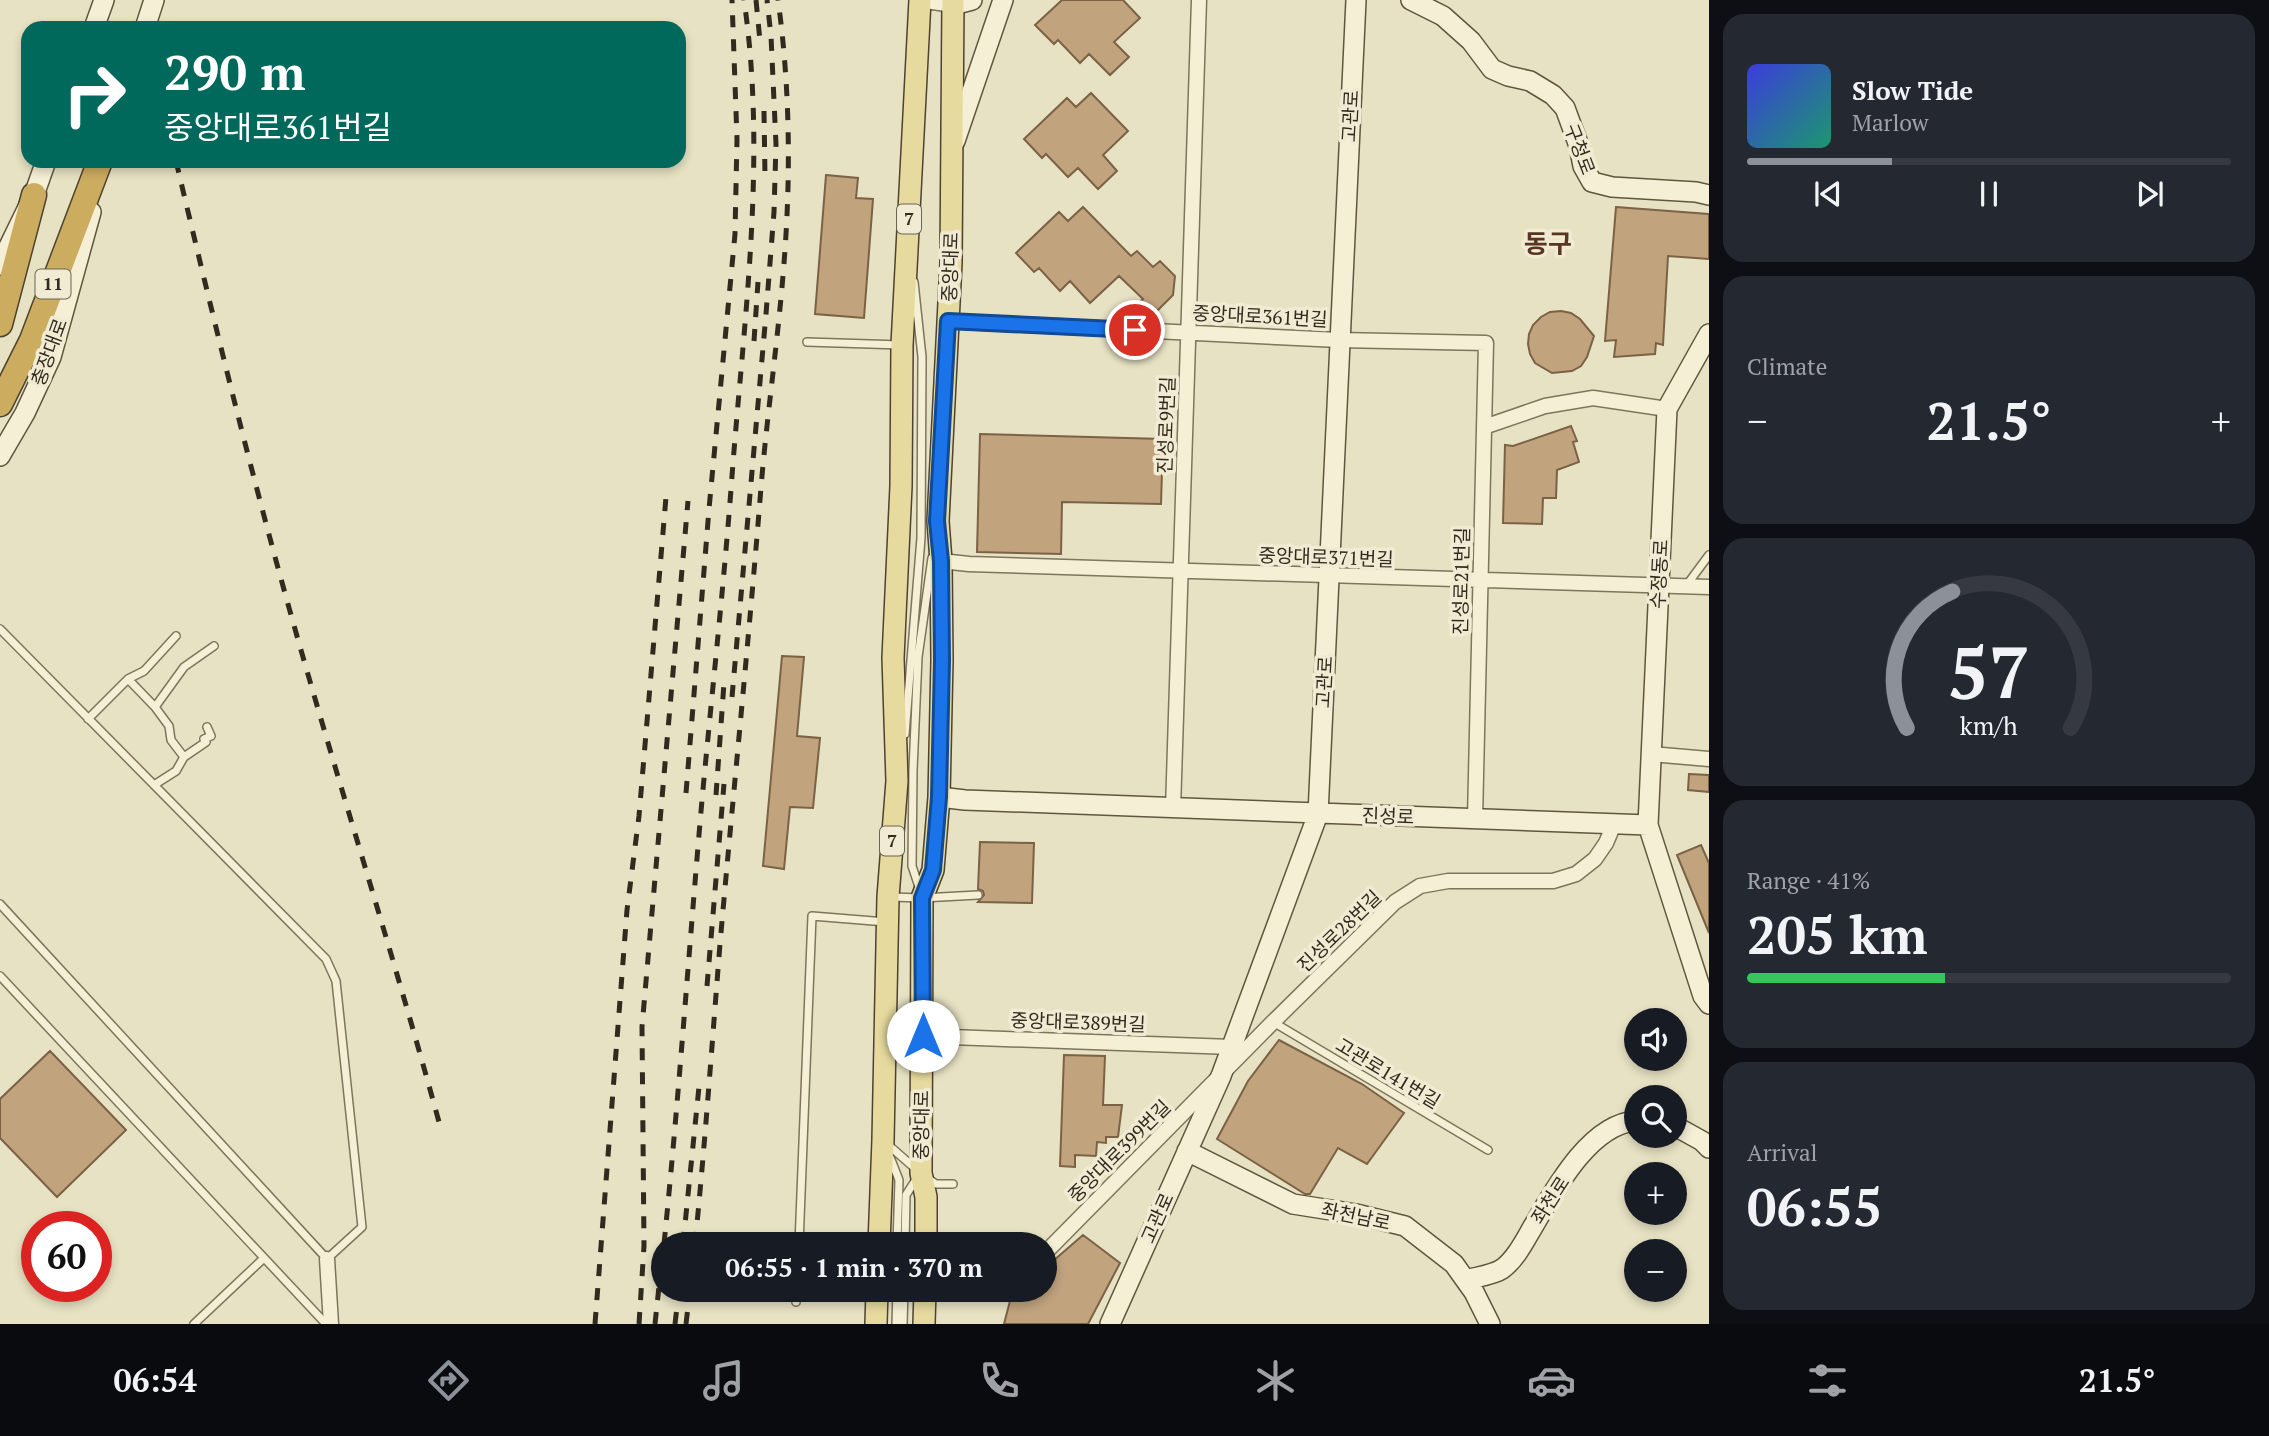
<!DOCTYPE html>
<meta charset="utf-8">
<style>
:root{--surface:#171b24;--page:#242831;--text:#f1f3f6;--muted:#9ea1a6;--line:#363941;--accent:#8c9099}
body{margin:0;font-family:"PT Serif","Noto Sans KR",serif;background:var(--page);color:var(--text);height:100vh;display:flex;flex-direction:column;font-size:26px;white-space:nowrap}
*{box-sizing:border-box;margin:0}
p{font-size:23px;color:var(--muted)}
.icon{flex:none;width:38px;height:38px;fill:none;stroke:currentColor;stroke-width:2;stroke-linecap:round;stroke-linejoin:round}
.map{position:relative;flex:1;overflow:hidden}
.sheet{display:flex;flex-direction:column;gap:14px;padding:14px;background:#0d0f14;width:560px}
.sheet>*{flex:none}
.guide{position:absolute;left:21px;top:21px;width:665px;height:147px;border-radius:21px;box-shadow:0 4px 10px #0003;background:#00695c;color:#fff;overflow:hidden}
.buttons{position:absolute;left:1624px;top:1008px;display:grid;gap:14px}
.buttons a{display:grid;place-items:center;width:63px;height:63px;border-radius:50%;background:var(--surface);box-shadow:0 4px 10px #0003;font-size:35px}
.speed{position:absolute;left:21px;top:1211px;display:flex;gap:14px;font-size:35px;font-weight:700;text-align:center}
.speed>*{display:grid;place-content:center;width:91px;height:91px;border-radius:50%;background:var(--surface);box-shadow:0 4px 10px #0003;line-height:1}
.speed .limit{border:10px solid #d22;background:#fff;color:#111}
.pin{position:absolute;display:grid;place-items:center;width:60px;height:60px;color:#fff;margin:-30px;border:4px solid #fff;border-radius:50%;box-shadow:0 2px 7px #0007}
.me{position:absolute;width:77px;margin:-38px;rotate:0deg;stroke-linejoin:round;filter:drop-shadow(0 0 5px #0008)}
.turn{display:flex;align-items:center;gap:24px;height:147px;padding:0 28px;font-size:32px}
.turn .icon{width:91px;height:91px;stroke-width:2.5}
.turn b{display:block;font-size:49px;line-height:60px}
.big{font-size:52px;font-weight:800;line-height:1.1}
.sheet .widget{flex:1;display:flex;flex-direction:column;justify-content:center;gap:10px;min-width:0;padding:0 24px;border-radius:21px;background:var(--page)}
.sheet .dial{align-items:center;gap:0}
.dial svg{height:182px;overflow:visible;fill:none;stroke:var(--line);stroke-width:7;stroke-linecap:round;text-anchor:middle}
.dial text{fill:var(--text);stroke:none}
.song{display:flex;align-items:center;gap:21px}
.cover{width:84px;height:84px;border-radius:10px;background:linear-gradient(135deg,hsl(240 70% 55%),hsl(160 70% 35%))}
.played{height:7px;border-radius:4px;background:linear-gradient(90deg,var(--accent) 30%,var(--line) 30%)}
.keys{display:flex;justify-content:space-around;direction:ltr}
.heat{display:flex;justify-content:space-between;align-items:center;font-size:38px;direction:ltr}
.charge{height:10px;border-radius:5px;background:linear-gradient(90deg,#34c759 41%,var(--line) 0)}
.trip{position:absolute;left:651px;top:1232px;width:406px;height:70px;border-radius:35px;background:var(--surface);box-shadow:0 4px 10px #0003;font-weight:800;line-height:70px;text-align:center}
.dock{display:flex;height:112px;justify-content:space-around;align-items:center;background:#090b0e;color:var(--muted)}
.dock .icon{width:49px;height:49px}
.dock .active{color:var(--accent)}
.dock b{font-size:32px;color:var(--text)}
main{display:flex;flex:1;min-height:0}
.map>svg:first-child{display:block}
.building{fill:#c1a37e;stroke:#7b6245;stroke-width:2}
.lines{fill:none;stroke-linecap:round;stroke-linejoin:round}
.lane-casing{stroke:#7f745c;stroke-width:10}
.street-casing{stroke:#7f745c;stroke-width:17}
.secondary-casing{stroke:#61553f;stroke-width:22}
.primary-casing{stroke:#4e4230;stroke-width:24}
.highway-casing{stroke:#4e4230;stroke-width:27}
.lane{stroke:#f4efd5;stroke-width:7}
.street{stroke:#f4efd5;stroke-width:14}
.secondary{stroke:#f4efd5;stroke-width:19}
.primary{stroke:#e6da9f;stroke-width:21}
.highway{stroke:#ccac5e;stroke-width:24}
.rail{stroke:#312a1e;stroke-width:5;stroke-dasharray:12 12;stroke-linecap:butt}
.route-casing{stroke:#114b97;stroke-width:18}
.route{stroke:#1a73e8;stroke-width:12}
.labels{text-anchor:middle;stroke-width:7;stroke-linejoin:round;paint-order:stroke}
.shield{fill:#f0ebd2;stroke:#6a6454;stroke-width:2}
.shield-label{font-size:18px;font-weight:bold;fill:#312a1e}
.street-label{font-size:19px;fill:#312a1e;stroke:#f0ebd2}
.district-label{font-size:26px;font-weight:bold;fill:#583623;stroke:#f0ebd2}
</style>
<main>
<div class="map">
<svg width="1709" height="1324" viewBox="0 0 1709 1324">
<rect width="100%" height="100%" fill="#e7e2c3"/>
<path class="building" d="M1062 0H1123L1140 18 1114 42 1129 57 1110 75 1089 54 1080 63 1058 40 1054 44 1035 25Z
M1091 93 1128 131 1103 155 1117 171 1098 189 1078 168 1068 177 1046 154 1042 158 1024 139 1067 98 1076 107Z
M826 175 858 178 856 198 873 199 864 318 815 314Z
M1083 207 1131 256 1137 251 1153 267 1160 261 1175 276 1173 295 1147 321H1144L1132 309 1143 299 1119 276 1090 303 1070 281 1060 291 1039 268 1034 272 1016 253 1059 212 1068 221Z
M1616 207 1709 214V259L1668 256 1663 345 1656 343 1655 354 1614 357 1616 340 1605 341Z
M1561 311 1571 313 1580 319 1594 336 1587 357 1581 366 1572 371 1552 373 1535 363 1530 354 1528 344 1529 334 1533 325 1541 317 1550 312Z
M1571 426 1577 441 1573 442 1579 462 1557 470 1556 498H1543L1542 524 1503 523 1505 445 1513 446Z
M980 434 1163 439 1161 504 1062 502 1061 554 977 552Z
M782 656 804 657 797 736 820 738 813 808 790 807 784 869 763 866Z
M1689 774 1709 775V792L1688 790Z
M980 842 1034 843 1032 903 978 902 984 895 983 891 978 889Z
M1701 845 1709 863V933L1677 855Z
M1279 1040 1362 1084 1404 1113 1367 1164 1338 1148 1310 1194H1305L1217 1139 1248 1081Z
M50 1051 126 1130 57 1197 0 1138V1099Z
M1064 1055 1105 1056 1103 1105H1122L1118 1137H1106V1143L1097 1142 1096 1156 1075 1155V1167L1060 1166Z
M1083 1235 1120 1263 1088 1324H1004L1011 1297 1019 1290H1045V1268Z"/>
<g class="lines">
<defs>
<path id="lane" d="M807 342 901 345
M1686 586 1709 555
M0 629 326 959 336 981 362 1227 327 1259 0 904
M128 679 155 707 169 726 171 740 184 757
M155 707 184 667 214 646
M88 719 128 679 144 671 176 636
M905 734 921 538 922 357 914 282
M154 785 176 771 184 757 206 742 204 739 211 736 207 727
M920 890 912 866 913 770 918 657 932 558
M891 897 922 898 978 895
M0 976 326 1324
M1273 1022 1488 1150
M886 1143 917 1170
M890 1157 899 1180 897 1244
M926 1177 936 1184H953
M799 1244 812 916 886 922
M905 1244 906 1195 917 1178
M796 1302 797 1290
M194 1324 264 1258
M896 1324 897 1290
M903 1324 904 1290"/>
<path id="street" d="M919 0 953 5
M948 321 1339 340 1486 343 1475 819
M1484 427 1545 406 1593 398 1667 409
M941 561 969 564 1709 587
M1651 754 1709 759
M1173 809 1199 0
M923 1036 1232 1047
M1045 1253 1273 1022 1395 902 1420 886 1448 881H1553L1576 874 1595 859 1606 843 1614 824
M327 1259 331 1324"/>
<path id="secondary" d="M1411 0 1443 16 1471 41 1492 69 1508 76 1530 81 1553 95 1565 108 1579 146 1583 166 1592 182 1612 187 1696 192 1709 195
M953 5 972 0
M94 28 104 0
M145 28 154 0
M955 141 1003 0
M0 265 34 195 46 161
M1709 334 1667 409 1648 825 1703 996 1709 1004
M0 456 25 413 51 357 91 212
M939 797 965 800 1648 825
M1675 1126 1702 1141 1709 1148
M1187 1151 1293 1204 1356 1214 1405 1226 1454 1264 1474 1292 1490 1324
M1466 1280C1476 1277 1493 1275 1502 1269 1516 1259 1525 1240 1534 1225 1555 1189 1590 1124 1636 1121
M1110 1324 1221 1076 1318 814 1356 0"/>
<path id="primary" d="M879 1244 883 1140 888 897 897 781 893 658 901 486 902 345 920 0
M926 1244V1197L921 1173 922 898 933 870 939 797 942 660 941 561 938 521 951 263 953 0
M876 1324 877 1290
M924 1324 925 1290"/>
<path id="highway" d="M0 324 34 195
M0 404 32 340 100 161"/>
</defs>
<use href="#lane" class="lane-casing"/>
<use href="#street" class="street-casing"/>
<use href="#secondary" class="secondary-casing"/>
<use href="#primary" class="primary-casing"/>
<use href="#highway" class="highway-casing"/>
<use href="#lane" class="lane"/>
<use href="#street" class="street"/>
<use href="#secondary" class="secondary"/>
<use href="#primary" class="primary"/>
<use href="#highway" class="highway"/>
<path class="rail" d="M756 0 760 41
M764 111 765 177
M176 161C216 330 257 498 305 664 349 817 397 968 439 1122
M754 341 758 282
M732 697 766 314 774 212 776 144 771 36 767 0
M686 793 709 509 735 234 737 139 732 0
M716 795 724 683
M707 986 724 784
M664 1244C679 1096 689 948 702 800 712 692 724 584 732 476 744 318 767 157 744 0
M683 1244 700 1077
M695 1244C705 1144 712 1044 720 944 733 796 748 648 760 500 766 421 778 342 784 263 791 176 790 86 778 0
M595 1324 627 910 639 816 666 497
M639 1324 644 1246 642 1027 688 501
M655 1324 663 1249
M675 1324 679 1290
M686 1324 690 1290"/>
</g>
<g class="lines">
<defs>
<path id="route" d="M923 1036 922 898 933 870 939 797 942 660 941 561 937 521 948 321 1135 330"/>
</defs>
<use href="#route" class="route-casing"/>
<use href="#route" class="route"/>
</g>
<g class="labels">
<g class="shield">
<rect x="897" y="204.5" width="24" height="29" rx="5"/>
<rect x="35.5" y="269.5" width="35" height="29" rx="5"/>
<rect x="880" y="826.5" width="24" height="29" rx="5"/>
</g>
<g class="shield-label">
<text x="909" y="225">7</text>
<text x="53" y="290">11</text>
<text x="892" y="847">7</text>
</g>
<g class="street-label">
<text transform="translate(1350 116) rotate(-87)" y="7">고관로</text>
<text transform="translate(1580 149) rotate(69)" y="7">구청로</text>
<text transform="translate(950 267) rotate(-88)" y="7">중앙대로</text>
<text transform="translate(1260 316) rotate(3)" y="7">중앙대로361번길</text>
<text transform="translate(49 352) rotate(-70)" y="7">충장대로</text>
<text transform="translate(1166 425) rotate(-88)" y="7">진성로9번길</text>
<text transform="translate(1326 557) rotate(2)" y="7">중앙대로371번길</text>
<text transform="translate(1659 574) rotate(-87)" y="7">수정동로</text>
<text transform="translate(1461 581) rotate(-89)" y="7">진성로21번길</text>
<text transform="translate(1324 682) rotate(-87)" y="7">고관로</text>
<text transform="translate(1388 816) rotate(2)" y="7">진성로</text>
<text transform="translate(1339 931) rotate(-44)" y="7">진성로28번길</text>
<text transform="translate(1078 1022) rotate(2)" y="7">중앙대로389번길</text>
<text transform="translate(1388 1073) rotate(31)" y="7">고관로141번길</text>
<text transform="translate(921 1125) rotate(-89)" y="7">중앙대로</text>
<text transform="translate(1119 1151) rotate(-45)" y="7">중앙대로399번길</text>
<text transform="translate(1550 1200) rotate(-57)" y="7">좌천로</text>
<text transform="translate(1356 1216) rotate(12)" y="7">좌천남로</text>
<text transform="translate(1157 1218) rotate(-66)" y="7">고관로</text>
</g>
<g class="district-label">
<text x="1548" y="253">동구</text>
</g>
</g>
</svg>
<div class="buttons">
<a><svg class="icon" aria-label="sound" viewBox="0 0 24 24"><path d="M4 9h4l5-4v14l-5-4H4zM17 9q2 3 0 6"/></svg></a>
<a><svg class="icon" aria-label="search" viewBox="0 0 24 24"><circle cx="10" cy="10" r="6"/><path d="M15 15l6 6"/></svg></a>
<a>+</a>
<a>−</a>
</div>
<div class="speed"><div class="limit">60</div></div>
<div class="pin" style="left:1135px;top:330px;background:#d93025"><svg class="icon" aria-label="arrive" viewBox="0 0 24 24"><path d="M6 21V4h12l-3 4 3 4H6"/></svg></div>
<svg class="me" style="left:923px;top:1036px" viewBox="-20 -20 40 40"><circle r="19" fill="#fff"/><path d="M0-13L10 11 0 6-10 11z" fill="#1a73e8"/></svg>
<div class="trip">06:55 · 1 min · 370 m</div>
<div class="guide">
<div class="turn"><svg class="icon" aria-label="right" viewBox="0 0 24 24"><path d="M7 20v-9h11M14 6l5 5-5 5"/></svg><div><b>290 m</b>중앙대로361번길</div></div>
</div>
</div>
<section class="sheet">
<div class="widget">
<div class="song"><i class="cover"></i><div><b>Slow Tide</b><p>Marlow</p></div></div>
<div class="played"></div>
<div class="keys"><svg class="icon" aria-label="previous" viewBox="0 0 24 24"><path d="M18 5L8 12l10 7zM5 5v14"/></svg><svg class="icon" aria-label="pause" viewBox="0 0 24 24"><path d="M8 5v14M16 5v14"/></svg><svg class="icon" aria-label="next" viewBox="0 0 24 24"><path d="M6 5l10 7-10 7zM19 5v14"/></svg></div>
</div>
<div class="widget"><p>Climate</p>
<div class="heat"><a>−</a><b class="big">21.5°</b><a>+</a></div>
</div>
<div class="widget dial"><svg viewBox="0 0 100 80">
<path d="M14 69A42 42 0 1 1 86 69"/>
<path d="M14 69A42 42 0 0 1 34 9" stroke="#8c9099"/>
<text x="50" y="56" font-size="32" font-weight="700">57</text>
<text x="50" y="72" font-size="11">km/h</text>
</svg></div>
<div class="widget"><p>Range · 41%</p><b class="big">205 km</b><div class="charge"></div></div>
<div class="widget"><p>Arrival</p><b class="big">06:55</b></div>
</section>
</main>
<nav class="dock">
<b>06:54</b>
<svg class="icon active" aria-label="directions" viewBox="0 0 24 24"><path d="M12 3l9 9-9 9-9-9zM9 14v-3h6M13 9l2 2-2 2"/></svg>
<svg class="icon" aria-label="music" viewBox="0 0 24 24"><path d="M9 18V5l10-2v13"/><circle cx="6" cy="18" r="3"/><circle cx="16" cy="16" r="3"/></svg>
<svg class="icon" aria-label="phone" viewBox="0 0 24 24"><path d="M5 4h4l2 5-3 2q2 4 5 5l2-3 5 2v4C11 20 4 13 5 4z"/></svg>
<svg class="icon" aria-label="climate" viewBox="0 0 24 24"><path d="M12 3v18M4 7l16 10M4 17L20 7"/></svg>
<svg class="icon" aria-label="car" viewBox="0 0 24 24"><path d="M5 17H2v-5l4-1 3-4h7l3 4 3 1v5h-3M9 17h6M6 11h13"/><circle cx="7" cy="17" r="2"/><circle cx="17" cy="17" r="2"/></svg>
<svg class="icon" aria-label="filters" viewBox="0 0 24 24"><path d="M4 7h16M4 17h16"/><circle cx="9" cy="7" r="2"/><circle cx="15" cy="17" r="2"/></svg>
<b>21.5°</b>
</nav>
